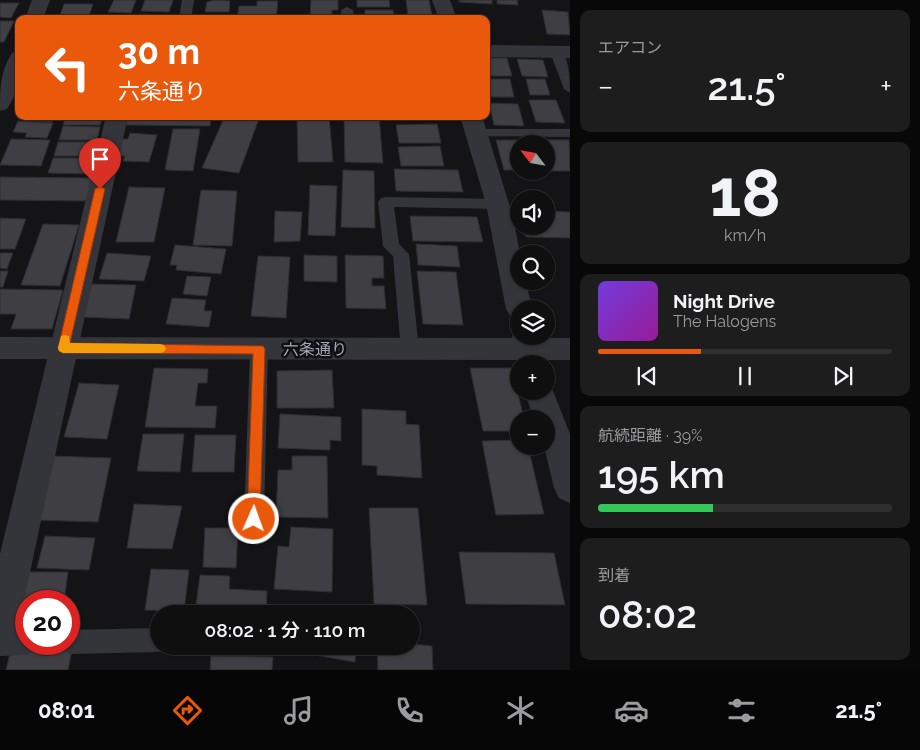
<!DOCTYPE html>
<html lang="ja">
<meta charset="utf-8">
<style>
:root{--surface:#0f0f10;--page:#1d1d1e;--text:#f1f3f6;--muted:#9b9c9f;--line:#2f2f30;--accent:#ea580c}
body{margin:0;font-family:Raleway,"Noto Sans JP",sans-serif;background:var(--page);color:var(--text);height:100vh;display:flex;flex-direction:column;font-size:19px;white-space:nowrap}
*{box-sizing:border-box;margin:0}
p{font-size:16px;color:var(--muted)}
.icon{flex:none;width:28px;height:28px;fill:none;stroke:currentColor;stroke-width:2;stroke-linecap:round;stroke-linejoin:round}
.map{position:relative;flex:1;overflow:hidden}
.sheet{display:flex;flex-direction:column;gap:10px;padding:10px;background:#080809;width:350px}
.sheet>*{flex:none}
.hud{position:absolute;left:15px;top:15px;width:475px;height:105px;border-radius:10px;box-shadow:0 1px 4px #0004,0 0 0 1px var(--line);background:#ea580c;color:#fff;overflow:hidden}
.needle{width:32px;rotate:301deg}
.controls{position:absolute;left:510px;top:135px;display:grid;gap:10px}
.controls a{display:grid;place-items:center;width:45px;height:45px;border-radius:50%;background:var(--surface);box-shadow:0 1px 4px #0004,0 0 0 1px var(--line);font-size:25px}
.speed{position:absolute;left:15px;top:590px;display:flex;gap:10px;font-size:25px;font-weight:700;text-align:center}
.speed>*{display:grid;place-content:center;width:65px;height:65px;border-radius:50%;background:var(--surface);box-shadow:0 1px 4px #0004,0 0 0 1px var(--line);line-height:1}
.speed .limit{border:8px solid #d22;background:#fff;color:#111}
.pin{position:absolute;display:grid;place-items:center;width:42px;height:42px;color:#fff;margin:-51px -21px;border-radius:50% 50% 50% 0;rotate:-45deg;box-shadow:0 0 5px #0007}
.pin .icon{rotate:45deg}
.me{position:absolute;width:55px;margin:-28px;rotate:2deg;stroke-linejoin:round;filter:drop-shadow(0 0 4px #0008)}
.turn{display:flex;align-items:center;gap:18px;height:105px;padding:0 20px;font-size:22px}
.turn .icon{width:65px;height:65px;stroke-width:2.5}
.turn b{display:block;font-size:35px;line-height:42px}
.big{font-size:38px;font-weight:600;line-height:1.1}
.sheet .card{flex:1;display:flex;flex-direction:column;justify-content:center;gap:8px;min-width:0;padding:0 18px;border-radius:10px;background:var(--page)}
.sheet .dial{align-items:center;gap:0}
.dial b{font-size:65px;line-height:1}
.song{display:flex;align-items:center;gap:15px}
.cover{width:60px;height:60px;border-radius:8px;background:linear-gradient(135deg,hsl(260 70% 55%),hsl(300 70% 35%))}
.played{height:5px;border-radius:2px;background:linear-gradient(90deg,var(--accent) 35%,var(--line) 35%)}
.keys{display:flex;justify-content:space-around;direction:ltr}
.heat{display:flex;justify-content:space-between;align-items:center;font-size:28px;direction:ltr}
.charge{height:8px;border-radius:4px;background:linear-gradient(90deg,#34c759 39%,var(--line) 0)}
.trip{position:absolute;left:150px;top:605px;width:270px;height:50px;border-radius:25px;background:var(--surface);box-shadow:0 1px 4px #0004,0 0 0 1px var(--line);font-weight:600;line-height:50px;text-align:center}
.tab-bar{display:flex;height:80px;justify-content:space-around;align-items:center;background:#060606;color:var(--muted)}
.tab-bar .icon{width:35px;height:35px}
.tab-bar .selected{color:var(--accent)}
.tab-bar b{font-size:22px;color:var(--text)}
main{display:flex;flex:1;min-height:0}
.map>svg:first-child{display:block}
.building{fill:#3e3e43;stroke:#2e2d32}
.lines{fill:none;stroke-linecap:round;stroke-linejoin:round}
.service{fill:#34353b;fill-rule:evenodd}
.minor{fill:#34353b;fill-rule:evenodd}
.tertiary{fill:#34353b;fill-rule:evenodd}
.route{fill:#ea580c;stroke:#983908}
.slow{fill:#f59e0b}
.labels{text-anchor:middle;stroke-width:5;stroke-linejoin:round;paint-order:stroke}
.street-label{font-size:16px;fill:#a4a8b7;stroke:#0f0f11}
</style>
<main>
<div class="map">
<svg width="570" height="670" viewBox="0 0 570 670">
<rect width="100%" height="100%" fill="#141416"/>
<path class="building" d="M114 0H136L131 13 108 12Z
M145 0H173L169 12 141 11Z
M215 0 230 1 229 12H205L207 2Z
M311 0H338V10H332V17H310Z
M357 0H389L390 7H357Z
M406 0H429L432 16H408Z
M459 0H492V4L459 2Z
M497 0H517L518 5 497 4Z
M257 1H278L276 19H237L239 6H257Z
M0 3H19L11 18 0 17Z
M64 4H93L89 16 84 15 83 18H59Z
M365 10H393L395 19H361L360 16H365Z
M542 10 568 12 570 35 547 34Z
M139 14 173 15 172 19H138Z
M211 15H227L226 19H202L203 16H211Z
M0 21H14L4 42H0Z
M486 58H507L512 76H486Z
M517 59 543 60 548 77 522 76Z
M486 79H510L514 97H487Z
M526 79H545L550 95H530Z
M529 100H556L565 123 536 122Z
M489 103 518 104 524 126 494 125Z
M27 116H55L52 122 31 121 33 117Z
M66 116H103L100 125H63Z
M128 116H211L210 126 126 125Z
M225 116H260L239 173 202 168Z
M297 116H329L333 162H298Z
M344 116H379L383 163 345 162Z
M18 121 53 123 47 138 25 137 27 133 13 132Z
M437 124 441 143H399L396 125Z
M63 126 100 127 97 140H59Z
M173 129H200L193 171 165 170Z
M130 133 157 135 149 162 123 161 125 156H117L122 139H128Z
M11 139 50 140 41 166 0 165Z
M496 140H529L530 144H519V170H504Z
M539 140H569L570 171H550L546 162V144H540Z
M58 142H96L92 156H54Z
M440 146 444 166H401L398 147Z
M53 158H92L88 174 48 173Z
M394 169 458 170 463 192 396 191Z
M343 170 374 171 375 228 341 227Z
M0 177 93 178 86 201 0 200Z
M310 185 337 186 335 236 308 235Z
M129 187 165 188 154 242H116Z
M201 190 237 191 232 246 193 245Z
M275 211 302 212 300 241 274 242Z
M546 211 570 212V238L526 237 524 226H546Z
M410 216 477 217 483 242 413 241Z
M0 218 26 219 15 249H0Z
M43 224 79 225 60 286 21 285Z
M416 244 457 246 460 267 418 265Z
M175 245 226 249 221 274 176 270 177 265H170Z
M0 253H13L7 269 0 268Z
M107 253 151 256 144 281 99 279Z
M304 255 337 256V282L304 281Z
M345 255 383 256 384 278H372V286H384L386 309 346 308Z
M258 256 290 257 286 318 251 316Z
M0 271H8L3 287H0Z
M417 271 456 272 463 325 423 324Z
M187 276 211 277 207 296 183 294Z
M92 284 136 285 129 319 82 317Z
M0 289 63 290 52 329H11L16 314H0Z
M172 298 206 300 204 311H212L209 327 166 324Z
M154 368 208 369 207 383H198L195 406H217L215 428 145 427Z
M470 368H512L524 419H519V431H483Z
M332 370 334 408H277V371Z
M79 383 119 385 107 439 64 437Z
M362 409 406 411V424L419 425 422 478 377 475V466L362 465Z
M280 414 341 417V441L330 440V450L278 448Z
M143 434H184L180 472 137 471Z
M195 435H236L234 472H192Z
M519 440V446H528L544 514 496 515 482 441Z
M52 456 111 458 98 522 35 520Z
M292 456H327L328 518 276 517 278 470H292Z
M134 504 182 506 172 549 127 548Z
M369 508H418L427 605 374 604Z
M291 527 333 529 332 592 274 589 278 546 289 547Z
M205 528H238L236 568 203 567Z
M45 536 95 538 89 570 37 568Z
M459 552 554 553 565 605 466 604Z
M151 569 189 570 184 611 145 610Z
M27 572H68L64 601H26V616L17 615Z
M200 575 230 576 229 589 267 591 266 614 195 613Z
M411 644 432 646 433 670H378L377 646H411Z
M299 646H356L355 662 298 652Z
M11 649 72 650 68 670H6Z
M211 656 273 657 272 670H210Z"/>
<g class="lines">
<path class="service" d="M182 0H194L191 19H179Z
M347 7 353 10 354 19H342L341 10Z
M556 48C570 52 570 81 570 93L564 89 550 52Z
M477 129H570V137L472 136 470 133 472 130Z
M386 197 498 199 503 200 506 204 503 208 498 209 394 207 399 244 409 254 419 350 416 355 410 357 404 355 401 350 393 256 383 246 378 202 381 198Z
M259 342 265 344 268 349 264 519 261 526 254 529 247 526 244 519 250 349 253 344Z
M159 628V646H168L159 652 69 654 61 650 58 644H69V630Z
M0 632H26V644H37L34 651 26 655 0 656Z"/>
<path class="minor" d="M32 0H50L43 19H25Z
M432 0H450L457 19H439Z
M486 45 570 46V58L486 57Z
M19 51C19 72 20 91 7 109L0 111C0 90 0 71 12 53Z
M106 116H128L18 628 13 641 0 646V554Z
M460 116H482L513 217 520 254 519 281H526L532 309H519V319L510 316 506 309 486 204Z
M519 327V336H540L546 364H519V366L512 336Z
M546 382 553 391 570 434V503L559 498 554 488 544 446H546V419H534L524 391H546Z"/>
<path class="tertiary" d="M0 337 570 338V360L0 359Z"/>
</g>
<path class="route" d="M100 186 105 189 70 343 263 346 265 349 260 519 258 524 254 526 249 524 247 519 253 354 63 353 59 351 58 348 95 189Z"/>
<path class="slow" d="M65 335 69 336 70 343 160 344 164 345 166 349 164 352 160 353H63L59 351 58 348 61 336Z"/>
<g class="labels">
<g class="street-label">
<text x="315" y="355">六条通り</text>
</g>
</g>
</svg>
<div class="controls">
<a><svg class="needle" viewBox="-14 -14 28 28"><path d="M0-13l5 13h-10z" fill="#e53935"/><path d="M0 13l5-13h-10z" fill="#9b9c9f"/></svg></a>
<a><svg class="icon" aria-label="sound" viewBox="0 0 24 24"><path d="M4 9h4l5-4v14l-5-4H4zM17 9q2 3 0 6"/></svg></a>
<a><svg class="icon" aria-label="search" viewBox="0 0 24 24"><circle cx="10" cy="10" r="6"/><path d="M15 15l6 6"/></svg></a>
<a><svg class="icon" aria-label="layers" viewBox="0 0 24 24"><path d="M12 4l9 5-9 5-9-5zM3 14l9 5 9-5"/></svg></a>
<a>+</a>
<a>−</a>
</div>
<div class="speed"><div class="limit">20</div></div>
<div class="pin" style="left:100px;top:189px;background:#d93025"><svg class="icon" aria-label="arrive" viewBox="0 0 24 24"><path d="M6 21V4h12l-3 4 3 4H6"/></svg></div>
<svg class="me" style="left:254px;top:519px" viewBox="-20 -20 40 40"><circle r="17" fill="#ea580c" stroke="#fff" stroke-width="3"/><path d="M0-11L8 9 0 5-8 9z" fill="#fff"/></svg>
<div class="trip">08:02 · 1 分 · 110 m</div>
<div class="hud">
<div class="turn"><svg class="icon" aria-label="left" viewBox="0 0 24 24"><path d="M17 20v-9H6M10 6l-5 5 5 5"/></svg><div><b>30 m</b>六条通り</div></div>
</div>
</div>
<section class="sheet">
<div class="card"><p>エアコン</p>
<div class="heat"><a>−</a><b class="big">21.5°</b><a>+</a></div>
</div>
<div class="card dial"><b>18</b><p>km/h</p></div>
<div class="card">
<div class="song"><i class="cover"></i><div><b>Night Drive</b><p>The Halogens</p></div></div>
<div class="played"></div>
<div class="keys"><svg class="icon" aria-label="previous" viewBox="0 0 24 24"><path d="M18 5L8 12l10 7zM5 5v14"/></svg><svg class="icon" aria-label="pause" viewBox="0 0 24 24"><path d="M8 5v14M16 5v14"/></svg><svg class="icon" aria-label="next" viewBox="0 0 24 24"><path d="M6 5l10 7-10 7zM19 5v14"/></svg></div>
</div>
<div class="card"><p>航続距離 · 39%</p><b class="big">195 km</b><div class="charge"></div></div>
<div class="card"><p>到着</p><b class="big">08:02</b></div>
</section>
</main>
<nav class="tab-bar">
<b>08:01</b>
<svg class="icon selected" aria-label="directions" viewBox="0 0 24 24"><path d="M12 3l9 9-9 9-9-9zM9 14v-3h6M13 9l2 2-2 2"/></svg>
<svg class="icon" aria-label="music" viewBox="0 0 24 24"><path d="M9 18V5l10-2v13"/><circle cx="6" cy="18" r="3"/><circle cx="16" cy="16" r="3"/></svg>
<svg class="icon" aria-label="phone" viewBox="0 0 24 24"><path d="M5 4h4l2 5-3 2q2 4 5 5l2-3 5 2v4C11 20 4 13 5 4z"/></svg>
<svg class="icon" aria-label="climate" viewBox="0 0 24 24"><path d="M12 3v18M4 7l16 10M4 17L20 7"/></svg>
<svg class="icon" aria-label="car" viewBox="0 0 24 24"><path d="M5 17H2v-5l4-1 3-4h7l3 4 3 1v5h-3M9 17h6M6 11h13"/><circle cx="7" cy="17" r="2"/><circle cx="17" cy="17" r="2"/></svg>
<svg class="icon" aria-label="filters" viewBox="0 0 24 24"><path d="M4 7h16M4 17h16"/><circle cx="9" cy="7" r="2"/><circle cx="15" cy="17" r="2"/></svg>
<b>21.5°</b>
</nav>
